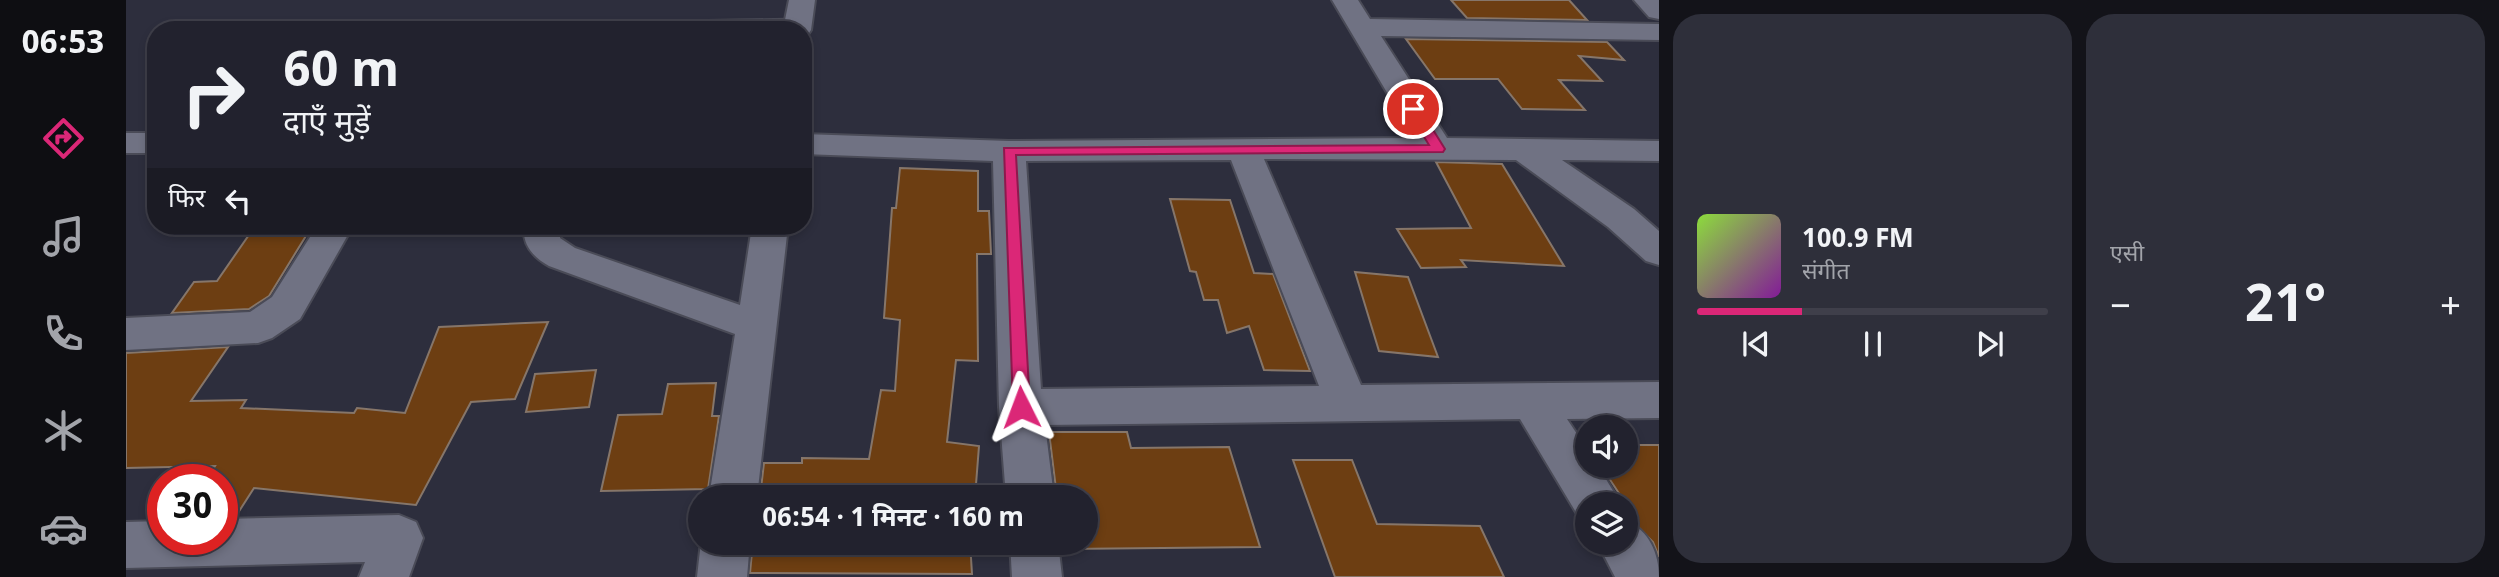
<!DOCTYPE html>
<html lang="hi">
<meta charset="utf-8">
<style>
:root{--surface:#22222e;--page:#2e2f3a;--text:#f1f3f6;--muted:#a2a4aa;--line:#3f3f4a;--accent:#db2777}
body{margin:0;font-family:Georgia,"Noto Sans Devanagari",serif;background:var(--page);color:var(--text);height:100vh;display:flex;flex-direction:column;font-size:26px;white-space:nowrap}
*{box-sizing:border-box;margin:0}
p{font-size:23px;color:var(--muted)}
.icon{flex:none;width:38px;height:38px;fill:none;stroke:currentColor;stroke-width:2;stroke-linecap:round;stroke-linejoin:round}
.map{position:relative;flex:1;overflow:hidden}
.sheet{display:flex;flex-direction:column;gap:14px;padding:14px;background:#131319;width:840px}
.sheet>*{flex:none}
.top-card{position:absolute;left:21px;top:21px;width:665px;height:214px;border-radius:28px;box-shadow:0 4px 10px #0003,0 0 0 2px var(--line);background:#22222e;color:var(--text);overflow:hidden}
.buttons{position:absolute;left:1449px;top:415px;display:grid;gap:14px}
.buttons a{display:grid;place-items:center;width:63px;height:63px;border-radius:50%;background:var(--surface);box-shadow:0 4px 10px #0003,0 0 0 2px var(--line);font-size:35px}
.speed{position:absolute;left:21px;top:464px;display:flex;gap:14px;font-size:35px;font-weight:700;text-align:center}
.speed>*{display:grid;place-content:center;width:91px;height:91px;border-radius:50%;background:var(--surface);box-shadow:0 4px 10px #0003,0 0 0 2px var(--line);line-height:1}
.speed .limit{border:10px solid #d22;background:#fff;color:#111}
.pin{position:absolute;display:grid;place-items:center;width:60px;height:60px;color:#fff;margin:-30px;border:4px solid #fff;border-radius:50%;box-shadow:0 2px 7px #0007}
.me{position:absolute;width:77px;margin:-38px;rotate:357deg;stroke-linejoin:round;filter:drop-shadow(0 0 5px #0008)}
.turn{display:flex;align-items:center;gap:24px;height:147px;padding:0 21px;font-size:32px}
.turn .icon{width:91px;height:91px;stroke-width:2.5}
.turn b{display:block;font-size:49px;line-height:60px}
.then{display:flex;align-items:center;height:66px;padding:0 21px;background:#0003;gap:14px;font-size:26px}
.big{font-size:52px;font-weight:700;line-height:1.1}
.sheet .card{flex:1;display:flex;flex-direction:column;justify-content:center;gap:10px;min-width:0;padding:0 24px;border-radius:28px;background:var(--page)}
.song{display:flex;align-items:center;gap:21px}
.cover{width:84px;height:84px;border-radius:10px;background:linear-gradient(135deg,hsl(90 70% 55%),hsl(290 70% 35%))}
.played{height:7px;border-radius:4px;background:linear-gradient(90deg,var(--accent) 30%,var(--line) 30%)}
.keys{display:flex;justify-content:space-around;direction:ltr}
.heat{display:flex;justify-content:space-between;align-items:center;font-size:38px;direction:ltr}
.sheet .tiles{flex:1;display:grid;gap:14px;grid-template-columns:repeat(2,1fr)}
.trip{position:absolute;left:562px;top:485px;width:410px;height:70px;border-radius:35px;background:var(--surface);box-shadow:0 4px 10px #0003,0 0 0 2px var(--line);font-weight:700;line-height:70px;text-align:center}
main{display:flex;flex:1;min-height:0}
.tabs{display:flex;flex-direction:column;width:126px;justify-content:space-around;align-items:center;background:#0e0e12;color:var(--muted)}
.tabs .icon{width:49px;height:49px}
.tabs .current{color:var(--accent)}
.tabs b{font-size:32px;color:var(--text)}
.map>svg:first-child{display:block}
.building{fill:#6d3e12;stroke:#86766a;stroke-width:2}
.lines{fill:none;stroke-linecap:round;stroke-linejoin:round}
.lane-casing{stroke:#4a4b57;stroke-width:3}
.street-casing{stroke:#4a4b57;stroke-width:4}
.lane{fill:#707283;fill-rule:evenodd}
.street{fill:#707283;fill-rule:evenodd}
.route{fill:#db2777;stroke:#8e194d;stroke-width:2}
</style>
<main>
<nav class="tabs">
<b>06:53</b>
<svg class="icon current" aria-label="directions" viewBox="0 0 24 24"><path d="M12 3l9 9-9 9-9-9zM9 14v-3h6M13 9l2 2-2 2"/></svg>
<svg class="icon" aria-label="music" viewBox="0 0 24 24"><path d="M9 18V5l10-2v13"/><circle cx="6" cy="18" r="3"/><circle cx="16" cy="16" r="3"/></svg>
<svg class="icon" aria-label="phone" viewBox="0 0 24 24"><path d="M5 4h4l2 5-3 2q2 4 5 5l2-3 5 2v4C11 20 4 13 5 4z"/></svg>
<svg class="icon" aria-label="climate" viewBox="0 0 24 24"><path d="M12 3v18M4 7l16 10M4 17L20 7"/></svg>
<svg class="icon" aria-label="car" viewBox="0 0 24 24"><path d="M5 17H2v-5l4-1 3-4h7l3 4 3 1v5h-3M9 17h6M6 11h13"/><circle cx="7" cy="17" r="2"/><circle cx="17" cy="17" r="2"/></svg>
</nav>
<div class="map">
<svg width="1533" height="577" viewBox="0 0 1533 577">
<rect width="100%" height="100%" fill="#2d2e3d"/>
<path class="building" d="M1325 0H1443L1461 20 1341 18Z
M1280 39 1481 42 1498 60 1453 56 1476 81 1433 80 1459 110 1396 109 1372 79H1309Z
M1310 162 1376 164 1438 266 1335 260 1340 267 1295 268 1271 229 1345 228Z
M774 168 852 171V211H863L865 254H851L852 361 830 360 821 442 853 446 849 497H634L638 463H676V458L743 459 755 390 769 391 774 320 758 318 766 208H770Z
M1044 199 1104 200 1128 273 1147 274 1184 371 1138 370 1123 326 1101 333 1092 300H1078L1070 272 1064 271Z
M183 231 143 296 123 309 46 313 68 282 91 281 125 232Z
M1229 272 1282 277 1312 357 1253 351Z
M422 322 389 399 345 402 290 505 128 488 110 516H96V480H80L89 466 0 468V353L102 347 65 401 120 400 115 408 228 413 231 408 279 413 313 327Z
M470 370 463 407 400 412 409 374Z
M590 383 586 416H593L582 489 475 491 492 415 536 414 542 384Z
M923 432H1001L1005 448 1103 447 1134 547 938 549 937 542H959V497H931Z
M1500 445H1533V557L1527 542 1507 522 1500 510V504L1475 466H1500Z
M1167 460H1226L1251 524 1354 526 1378 577H1209Z
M627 542H844L846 574 624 573Z"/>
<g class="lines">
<defs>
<path id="lane" d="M672 19 680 24 678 27 624 30 434 28 442 23Z"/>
<path id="street" d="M663 0H689L685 30 681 36 677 37V30H657Z
M1206 0H1232L1244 19 1533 24V40L1255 36 1321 138 1533 141V161L1436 160 1508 209 1533 231V265L1520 261 1482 227 1390 160 1138 159 1235 385 1533 382V418L1441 419 1461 449V466H1472L1495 504H1461V522L1454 519 1394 419 919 425 928 497H880L873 407 867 161 677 154V134L883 141 1288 138ZM1105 160 1193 386 915 389 900 161Z
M1508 0H1533V19L1523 17Z
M0 133H30V153H0Z
M191 226H227L174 319 146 338 132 343 0 350V318L124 312 146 297Z
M398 226H434V238L449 248 614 305 626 226H662L631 497H583L609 334 423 266C407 257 396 245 398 226Z
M273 515 290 522 297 538 283 577H233L239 562 0 568V522L37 521V539H96V519Z
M1500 521C1523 530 1533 554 1533 577H1489L1471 542H1500Z
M575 542H624L621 577H571Z
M884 542H932L936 577H886Z"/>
</defs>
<use href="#lane" class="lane-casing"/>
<use href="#street" class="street-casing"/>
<use href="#lane" class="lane"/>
<use href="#street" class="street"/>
</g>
<path class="route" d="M1287 105 1294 109 1319 149 1317 152 890 155 904 407 902 412 895 414 889 412 887 407 878 148 1303 145 1281 109Z"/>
</svg>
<div class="buttons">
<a><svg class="icon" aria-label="sound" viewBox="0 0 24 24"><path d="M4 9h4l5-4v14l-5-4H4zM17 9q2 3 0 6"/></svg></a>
<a><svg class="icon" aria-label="layers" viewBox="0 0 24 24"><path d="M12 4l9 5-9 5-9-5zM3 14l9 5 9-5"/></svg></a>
</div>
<div class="speed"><div class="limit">30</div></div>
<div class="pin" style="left:1287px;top:109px;background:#d93025"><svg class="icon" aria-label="arrive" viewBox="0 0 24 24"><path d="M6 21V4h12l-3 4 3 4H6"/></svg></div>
<svg class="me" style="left:895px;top:407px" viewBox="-20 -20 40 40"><path d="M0-17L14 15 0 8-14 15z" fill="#db2777" stroke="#fff" stroke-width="4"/></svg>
<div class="trip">06:54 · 1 मिनट · 160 m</div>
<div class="top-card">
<div class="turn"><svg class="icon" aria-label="right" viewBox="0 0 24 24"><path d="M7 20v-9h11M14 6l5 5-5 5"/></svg><div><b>60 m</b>दाएँ मुड़ें</div></div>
<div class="then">फिर<svg class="icon" aria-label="left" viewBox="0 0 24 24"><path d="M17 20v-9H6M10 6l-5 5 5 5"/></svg></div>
</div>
</div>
<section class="sheet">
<div class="tiles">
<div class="card">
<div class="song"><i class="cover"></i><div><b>100.9 FM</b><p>संगीत</p></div></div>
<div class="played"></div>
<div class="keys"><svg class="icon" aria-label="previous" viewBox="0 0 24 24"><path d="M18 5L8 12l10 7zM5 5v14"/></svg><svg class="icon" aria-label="pause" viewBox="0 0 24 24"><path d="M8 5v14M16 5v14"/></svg><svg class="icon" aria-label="next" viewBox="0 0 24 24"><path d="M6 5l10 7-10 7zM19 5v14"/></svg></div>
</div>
<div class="card"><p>एसी</p>
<div class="heat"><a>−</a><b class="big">21°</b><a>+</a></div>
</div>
</div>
</section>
</main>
